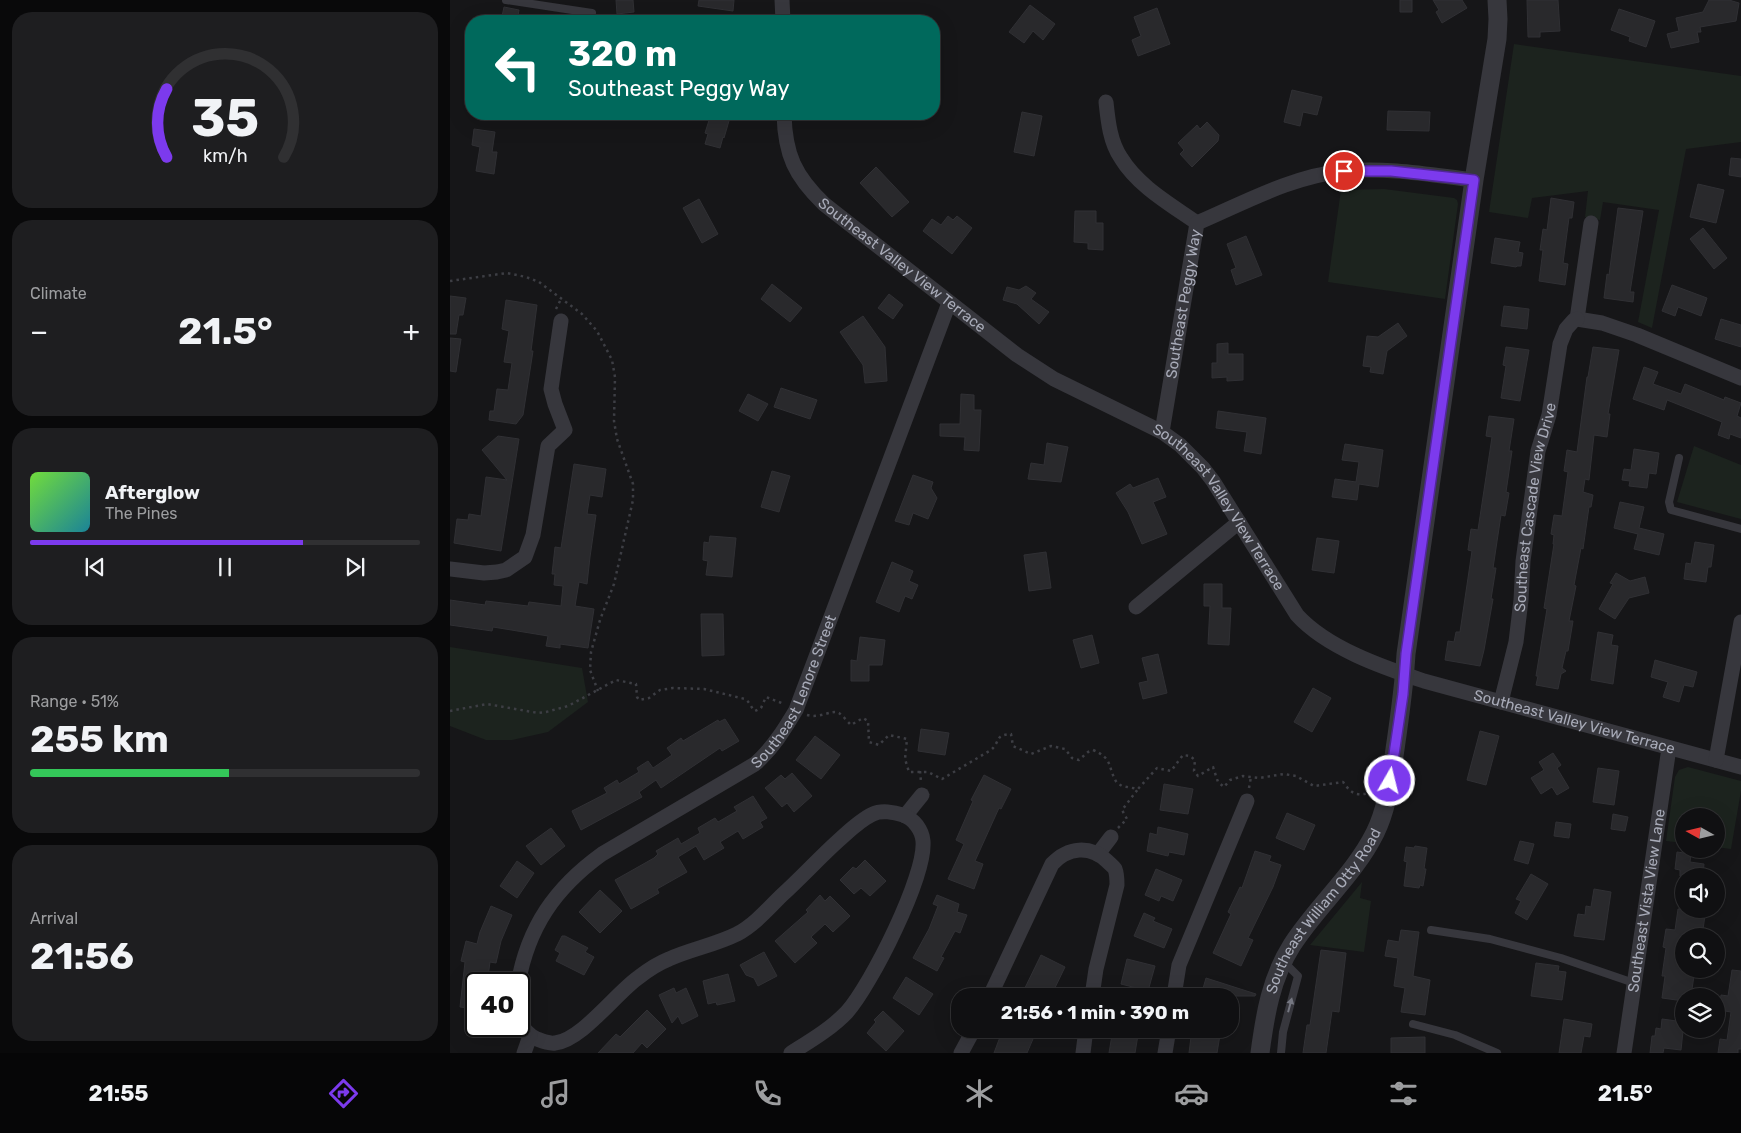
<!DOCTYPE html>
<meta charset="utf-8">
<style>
:root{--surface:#101012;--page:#1e1e20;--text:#f1f3f6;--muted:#9c9d9f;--line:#303032;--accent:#7c3aed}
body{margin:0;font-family:Rubik,sans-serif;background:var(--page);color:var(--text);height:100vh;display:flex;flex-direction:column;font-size:19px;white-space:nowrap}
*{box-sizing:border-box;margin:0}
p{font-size:16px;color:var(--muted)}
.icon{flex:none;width:28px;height:28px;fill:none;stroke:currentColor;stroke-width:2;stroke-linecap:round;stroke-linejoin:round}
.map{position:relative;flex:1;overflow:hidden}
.drawer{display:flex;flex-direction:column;gap:12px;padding:12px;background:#09090a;width:450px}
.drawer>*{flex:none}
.top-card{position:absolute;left:15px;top:15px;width:475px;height:105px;border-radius:20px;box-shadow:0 5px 20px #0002,0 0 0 1px var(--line);background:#00695c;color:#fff;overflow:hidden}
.needle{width:32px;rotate:278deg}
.fabs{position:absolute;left:1225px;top:808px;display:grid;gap:10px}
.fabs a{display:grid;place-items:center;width:50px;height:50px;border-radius:50%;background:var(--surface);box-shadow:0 5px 20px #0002,0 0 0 1px var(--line);font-size:25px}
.speed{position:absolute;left:15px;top:972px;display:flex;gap:10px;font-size:25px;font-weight:700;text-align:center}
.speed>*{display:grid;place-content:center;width:65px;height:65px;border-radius:50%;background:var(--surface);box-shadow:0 5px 20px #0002,0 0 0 1px var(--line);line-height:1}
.speed .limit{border:2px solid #111;border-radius:8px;background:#fff;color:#111}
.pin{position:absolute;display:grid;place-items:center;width:42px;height:42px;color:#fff;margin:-21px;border:2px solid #fff;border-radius:50%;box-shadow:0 1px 5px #0007}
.me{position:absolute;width:55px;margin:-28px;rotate:8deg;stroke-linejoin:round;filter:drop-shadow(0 0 4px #0008)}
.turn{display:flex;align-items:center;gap:18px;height:105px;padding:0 20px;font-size:22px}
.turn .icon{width:65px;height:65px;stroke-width:2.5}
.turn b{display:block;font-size:35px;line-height:42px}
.big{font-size:38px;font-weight:700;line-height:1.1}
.drawer .tile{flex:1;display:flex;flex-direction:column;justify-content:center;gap:8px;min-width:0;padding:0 18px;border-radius:20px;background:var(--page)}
.drawer .dial{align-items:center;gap:0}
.dial svg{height:130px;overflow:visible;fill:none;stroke:var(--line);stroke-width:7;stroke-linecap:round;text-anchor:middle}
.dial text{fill:var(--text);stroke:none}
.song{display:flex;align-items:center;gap:15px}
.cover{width:60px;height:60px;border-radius:8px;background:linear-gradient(135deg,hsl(100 70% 55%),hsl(190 70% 35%))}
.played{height:5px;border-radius:2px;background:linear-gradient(90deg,var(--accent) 70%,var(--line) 70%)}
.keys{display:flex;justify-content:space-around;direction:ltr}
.heat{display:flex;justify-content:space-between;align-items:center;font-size:28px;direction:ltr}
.charge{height:8px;border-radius:4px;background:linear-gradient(90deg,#34c759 51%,var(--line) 0)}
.trip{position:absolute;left:501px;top:988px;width:288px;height:50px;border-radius:20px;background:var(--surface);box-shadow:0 5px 20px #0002,0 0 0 1px var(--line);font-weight:700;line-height:50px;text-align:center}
.tabs{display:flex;height:80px;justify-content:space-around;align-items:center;background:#060607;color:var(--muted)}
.tabs .icon{width:35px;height:35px}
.tabs .on{color:var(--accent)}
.tabs b{font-size:22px;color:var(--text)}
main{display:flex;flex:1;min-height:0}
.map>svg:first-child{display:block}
.green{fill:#1c231e}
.building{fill:#29292c;stroke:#303034}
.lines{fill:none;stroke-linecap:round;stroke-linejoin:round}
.path{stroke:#3d3e44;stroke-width:2.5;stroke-dasharray:2.5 4;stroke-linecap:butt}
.service{stroke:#37373d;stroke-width:8}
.minor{stroke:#37373d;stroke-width:15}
.tertiary{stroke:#37373d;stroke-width:19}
.oneway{fill:#757781}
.route-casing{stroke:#51269a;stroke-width:12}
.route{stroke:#7c3aed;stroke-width:9}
.labels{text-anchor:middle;stroke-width:5;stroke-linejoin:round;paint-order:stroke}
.street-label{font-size:15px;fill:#a8abb8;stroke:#111113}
</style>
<main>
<section class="drawer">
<div class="tile dial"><svg viewBox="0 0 100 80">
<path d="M14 69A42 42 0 1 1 86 69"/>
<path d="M14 69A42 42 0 0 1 14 27" stroke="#7c3aed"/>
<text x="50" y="56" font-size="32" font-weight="700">35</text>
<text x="50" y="72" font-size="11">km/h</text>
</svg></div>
<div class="tile"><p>Climate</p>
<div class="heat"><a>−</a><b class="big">21.5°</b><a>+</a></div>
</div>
<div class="tile">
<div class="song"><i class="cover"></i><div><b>Afterglow</b><p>The Pines</p></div></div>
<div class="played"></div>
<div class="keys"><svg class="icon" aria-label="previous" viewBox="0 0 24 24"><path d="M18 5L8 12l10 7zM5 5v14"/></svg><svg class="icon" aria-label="pause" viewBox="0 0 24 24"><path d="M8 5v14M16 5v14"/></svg><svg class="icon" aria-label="next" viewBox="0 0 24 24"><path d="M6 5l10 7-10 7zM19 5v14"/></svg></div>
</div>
<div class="tile"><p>Range · 51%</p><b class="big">255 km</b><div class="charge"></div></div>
<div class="tile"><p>Arrival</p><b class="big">21:56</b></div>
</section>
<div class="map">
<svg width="1291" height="1053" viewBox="0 0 1291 1053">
<rect width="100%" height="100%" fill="#161618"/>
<path class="green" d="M1064 44 1291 76V142L1236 149 1202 328 1188 322 1209 210 1153 202 1150 220 1135 217 1138 191 1082 198 1078 218 1039 212Z
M934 189 1004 198 1007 200 1008 204 995 299 878 282 891 190Z
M1244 446 1291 465V519L1227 502Z
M0 647 132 668 138 702 98 732 62 740H36L0 726Z
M1238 767 1291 781V791L1281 849 1266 847V816H1234V843L1216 841 1225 777 1229 770Z
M912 882 910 898 921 901 914 952 860 945Z"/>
<path class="building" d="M166 0H183L184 12 167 14Z
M249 0H284L283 11 248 6Z
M950 0H962V12H950Z
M983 0H1012L1017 8 992 23 986 12 989 10Z
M1077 0H1108L1110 31 1090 32V37H1078Z
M1259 0H1279L1289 3 1286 21 1250 27 1251 32H1247L1249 42 1221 48 1217 34 1229 31 1226 18 1253 12Z
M580 5 605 24 593 40 583 31 574 43 559 32Z
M54 7 69 10 67 21H51Z
M707 8 720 44 688 56 682 40 691 36 684 17Z
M1169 9 1205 21 1196 47 1179 41 1180 37 1161 30Z
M842 90 872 97 867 115 853 112 850 126 834 122Z
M938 111 980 112 979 131 937 130Z
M572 112 592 116 584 156 564 152Z
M261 114H281L274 138 273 137 270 148 255 144 258 134 255 133Z
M757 122 769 135 768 141 742 167 730 154 734 150 728 143 747 125 750 129Z
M24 129 45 132 42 152H47L44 174 26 171 30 147 22 145Z
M1281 158 1291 159V177L1279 175Z
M426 167 459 202 442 217 410 183Z
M1248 184 1274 190 1266 223 1240 217Z
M1101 198 1124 202 1122 218H1119L1113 263 1118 264 1115 285 1089 281 1093 250H1090L1093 229 1097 230Z
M249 199 268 234 252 243 233 208Z
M1168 208 1193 211 1180 292H1184L1183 302 1154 298 1157 274 1159 275Z
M625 211H646V223H653V250L638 249V243L624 242Z
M498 216 503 220 507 216 522 228 502 254 473 231 482 219 491 225Z
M1253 228 1277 258 1264 269 1240 239Z
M796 236 812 275 786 285 781 270 786 268 777 244Z
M1045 238 1070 242 1068 252 1073 253 1071 266H1067L1066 267 1041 263Z
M322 284 352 308 340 322 311 299Z
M1222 285 1257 298 1251 316 1228 307 1225 316 1212 311Z
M576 286 586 293 581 299 599 312 589 324 567 304 553 300 557 287 569 290Z
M439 294 453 305 443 319 428 308Z
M0 296 16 298 13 315H9L6 334H0Z
M56 300 87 305 81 351H83L73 415 66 424 39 420 40 411H44L47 389 58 390 62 363 54 362 59 331 52 329Z
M1054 306 1079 309 1077 329 1051 326Z
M413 316 435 347 437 381 415 383 413 365 390 332Z
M1271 319 1291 325V347L1265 339Z
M948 323 957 336 937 351 933 374 920 372 921 367 913 366 917 336 928 337Z
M0 338 11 339 6 372 0 371Z
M778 343V354H793V380L777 381V377L762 378V363H767V344Z
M1056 347 1079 350 1070 401 1051 398 1056 366 1053 365Z
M1143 347 1169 350 1158 414H1160L1157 437 1144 435 1139 480 1135 479 1133 492 1143 495 1141 507H1139L1133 549 1131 548 1124 585 1126 586 1119 621H1123L1118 651H1116L1112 668 1116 671 1111 674 1108 689 1086 685 1088 676H1086L1097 609 1094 608 1104 544H1103L1104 535 1101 534 1104 515 1112 516 1118 472 1114 471 1117 450 1127 452 1137 377H1138Z
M1194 367 1208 372 1203 384 1231 394 1235 384 1274 400 1275 397 1291 403 1287 416 1291 418V438L1280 434 1279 439 1268 435 1272 422 1217 400 1214 410 1183 399Z
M331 388 367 400 360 419 324 407Z
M298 394 318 404 308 421 289 411Z
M511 394 524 395V410H531L529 451 514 450 515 437 490 436V424H510Z
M768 411 816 418 811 454 794 451 797 432 766 428Z
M1039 416 1064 419 1059 451H1062L1056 492 1059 493 1055 516 1051 515 1043 568H1046L1041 599H1043L1034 650 1030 666 995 660 998 641 1004 642 1006 632H1010L1022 551 1018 550 1021 529 1028 530 1042 437 1036 436Z
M48 436 69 439 51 551 4 543 7 519 18 520 19 514 31 516 36 477 57 480 32 450Z
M597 443 618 447 611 482 578 479 581 463 594 465Z
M895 444 933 450 928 487 909 484 907 500 882 497 885 479 906 482 909 462 892 460Z
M1184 449 1209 453 1206 474 1199 473 1197 488 1179 486 1180 481 1172 480 1174 469 1181 470Z
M124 464 156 469 152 497 140 495 137 514 146 515 140 557 137 584 129 582 125 606 144 609 138 648 110 644V648L96 646 98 636 43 627 42 631 0 625V600L35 605 36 601 78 606 79 602 111 606 113 586 104 585 105 574H102L105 547 111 548Z
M322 471 340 476 329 512 311 507Z
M463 475 483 482 481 488 487 498 478 519 463 513 459 525 445 521Z
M708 478 716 497 703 502 717 534 692 544 678 512 666 493 680 484 683 488Z
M1170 502 1194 507 1189 528 1214 534 1209 555 1184 549 1188 534 1164 528Z
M260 536 286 538 282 577 256 575 258 561 253 560 254 542 259 543Z
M867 538 889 541 884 573 862 570Z
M1245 542 1264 545 1261 567H1258L1256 582 1234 579 1236 563 1241 564Z
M596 552 601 588 579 591 574 555Z
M442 562 463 571 459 581 468 585 462 599 455 596 449 612 426 602Z
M1166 573 1180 581 1195 577 1199 593 1179 598 1165 619 1149 609 1163 584 1160 583Z
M754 584H772V608H781L779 645 758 644 760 606H754Z
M251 614H273L274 655 252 656Z
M1148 632 1163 635 1161 645 1168 646 1163 684 1141 680Z
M642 635 649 663 631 668 623 640Z
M410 637 435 640 432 665H419V681H401V660L407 661Z
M708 654 717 693 693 699 689 683 698 681 692 658Z
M1205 660 1247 672 1243 687 1234 685 1229 702 1213 697 1218 682 1201 677Z
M863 688 881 698 862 732 844 722Z
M275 719 289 741 272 751 270 748 211 788 206 780 189 792 192 797 131 830 122 811 157 793 154 788 167 780 169 784 189 772 187 768 198 761 203 768 222 755 217 748 231 738 233 741 268 720 269 722Z
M471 729 499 733 495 755 468 751Z
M1030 731 1049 736 1036 785 1017 780Z
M365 736 390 755 371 779 346 760Z
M1103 753 1111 765 1107 768 1119 788 1107 795 1102 787 1091 794 1081 778 1094 770 1089 762Z
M1148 768 1169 771 1164 805 1143 802Z
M342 773 362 796 344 812 337 803 332 807 315 788 331 775 335 779Z
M534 775 561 789 551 809 549 808 525 861 533 864 524 889 498 879 514 844 506 840 523 801 521 800Z
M714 784 743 789 738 814 710 810Z
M303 796 317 818 310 822 313 827 293 839 288 831 270 842 274 848 254 860 246 846 228 857 237 872 207 889 209 893 181 909 165 880 204 858 208 854 206 851 228 838 231 844 250 833 248 828 265 818 268 822 287 811 284 807Z
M837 813 865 825 854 850 826 838Z
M1163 814 1178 817 1175 831 1161 829Z
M1106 822 1121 824 1119 838 1104 836Z
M708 827 738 834 734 855 719 852 718 856 697 851 700 833 707 835Z
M101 828 115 846 91 865 76 846Z
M1070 841 1084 844 1078 864 1064 860Z
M965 846 977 848 974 869H976L973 886 970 885 969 888 954 886 957 862 954 861 956 847 964 848Z
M805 851 821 856 819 861 831 865 823 887 798 938 803 940 791 966 763 953 781 914 778 912 790 887 792 888Z
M1227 852 1241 854 1240 862 1254 864 1253 876H1230V870L1225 869Z
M415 860 436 881 420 896 411 888 404 894 390 880 403 867 406 869Z
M67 861 84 873 67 898 50 886Z
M706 869 732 880 723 901 711 896 709 901 695 895Z
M1081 874 1098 884 1077 920 1065 913 1071 901 1066 899Z
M1144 889 1161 892 1154 940 1124 936 1128 914 1135 915 1136 906 1141 907Z
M150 890 172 911 150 933 129 912Z
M370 895 375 901 380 896 400 916 383 932 375 924 361 937 367 943 345 963 325 941 358 912 356 910Z
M487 895 509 904 507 912 517 915 510 933 505 931 491 957 494 958 487 971 463 958 479 929 488 906 483 904Z
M41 906 62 915 51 941 46 963 40 962 37 984H26V1009L10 1007 15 962 11 961 16 941 27 944 30 932Z
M1228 909H1256L1252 936H1234V969H1245L1241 996H1234V1001L1212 998 1215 976H1212L1216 948 1213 947 1216 929 1225 930Z
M694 913 705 918 703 921 722 929 714 948 684 936Z
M951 930 969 932 963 976 980 980 975 1015 951 1012 955 988 944 986 948 958 935 956 938 940 949 942Z
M112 936H115L138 948 135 952 144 957 134 975 106 961 110 953 105 950Z
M871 950 896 953 889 1012 882 1011 876 1053H853L857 1025H860Z
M314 952 327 976 308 986 304 978 296 975 290 965Z
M591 955 615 967 601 996H571Z
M677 959 705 966 698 991 671 984Z
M1086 963 1109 966 1108 971 1116 972 1112 1000 1081 996Z
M1282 970 1291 971V1049H1288V1053H1268L1270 1039 1277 1040 1281 1012 1269 1010 1271 995 1278 996Z
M278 974 285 1001 267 1005 266 1002 258 1004 253 981Z
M456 977 483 994 469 1015 443 998Z
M756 978 806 994 805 996H755L756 993 752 992Z
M224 988 226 993 236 988 248 1016 232 1024 228 1016 222 1023 209 995Z
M197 1010 216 1029 197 1048 192 1043 183 1053H148L166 1034 170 1037Z
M433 1011 454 1031 436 1051 417 1033 426 1022 424 1020Z
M1114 1019 1142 1024 1140 1037 1134 1036 1131 1053H1109Z
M1212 1019 1234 1022 1231 1050 1214 1048 1213 1053H1200L1202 1036H1205L1206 1028 1211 1029Z
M553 1029 583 1039 577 1053H544Z
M663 1029H689L685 1053H659Z
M742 1029H771L767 1053H739Z
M975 1037V1053H941V1038Z"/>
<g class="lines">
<path class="path" d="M0 281 57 273 76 277 89 282 132 314 147 331 162 360 165 377 164 421 167 439 183 484V500L164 584 150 620 141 652 140 670 148 691
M106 309 111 299
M0 711 37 704 88 713 96 712 118 706 166 680 186 684 187 697 189 700 199 698 210 690 223 688 254 689 295 699C300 702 301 708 305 711L311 708 316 697 334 704
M357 715C370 719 382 709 389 713 393 716 397 721 401 725L413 718 418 721 419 742 429 745 439 735 457 739 455 759 459 772H478L492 779 541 750C551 741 544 735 561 734L563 746 581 754 601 746 615 749 622 758 629 760 638 752 643 750C664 759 657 767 667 783L672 786 688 789 707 768 721 771 733 755 740 756 745 760 744 771 748 776 763 767 768 782 774 787 780 780 793 776 809 778 834 774 846 776 864 786 893 782C903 796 907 796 924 792
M470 771 471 782
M799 788 801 777
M668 828 677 819 672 810 688 789"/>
<path class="service" d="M56 0 142 13
M1229 458 1219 502 1221 510 1291 529
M981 930 1040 939 1111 958 1184 983
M963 1024 1005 1035 1047 1053
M831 1053 833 1032 848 976 833 961"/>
<g class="minor">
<path d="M332 0 333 21"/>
<path d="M656 102C658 121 660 142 671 158 688 186 720 204 747 223"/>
<path id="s1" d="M334 114C335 155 345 176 374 204L567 355 604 379 712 432 730 445 753 468 763 481 847 615C877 648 932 667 974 681L1291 767"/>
<path d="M1127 319 1152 323 1187 335 1291 378"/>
<path d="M1127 319 1141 223"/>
<path id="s2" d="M712 432 747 223C794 203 842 176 894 171 938 167 981 175 1024 180"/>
<path d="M0 569 34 573 47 572 56 570 75 557 83 535 98 446 115 430 105 404 101 389 111 321"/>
<path d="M686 607 789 522"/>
<path id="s3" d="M1051 702 1066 642 1071 600 1073 561 1088 451 1099 415 1110 344 1116 329 1124 320 1127 319"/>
<path d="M1266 760 1291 622"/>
<path d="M455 816 472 795"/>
<path d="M648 854 661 837"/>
<path id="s4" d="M68 984C78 927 105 888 152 854L305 764C323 748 334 730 346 710L499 303"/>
<path d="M540 996 602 864C618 847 640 845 657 861 660 864 663 866 665 869 667 874 667 880 667 885L646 969 642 996"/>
<path d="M724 996 729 965 797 801"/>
<path d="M69 1020C73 1029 78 1035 87 1039 92 1041 99 1044 105 1043 132 1040 167 992 189 977 198 970 209 963 219 959 241 949 265 945 287 934 304 925 318 909 331 896 351 878 369 858 389 840 399 831 410 820 423 814 431 810 444 812 453 815 464 819 472 830 473 841 476 876 421 985 397 1012 382 1028 360 1041 341 1053"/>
<path d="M74 1053 80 1036"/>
<path d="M511 1053 524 1029"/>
<path d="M633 1053 636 1029"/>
<path d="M715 1053 719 1029"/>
<path id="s5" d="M1174 1053 1219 748"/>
</g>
<path class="tertiary" id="s6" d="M810 1053C815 1015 821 978 842 945 867 906 904 875 925 833 937 809 940 782 944 756 949 722 954 689 956 654L1024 180 1047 39 1048 19 1047 0"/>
</g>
<defs><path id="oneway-solid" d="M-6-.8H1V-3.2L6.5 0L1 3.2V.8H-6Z" transform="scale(1.25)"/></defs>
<use class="oneway" href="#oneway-solid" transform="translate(840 1005) rotate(-75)"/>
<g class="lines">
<defs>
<path id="route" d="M894 171H941L1024 180 956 654 953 694 940 781"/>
</defs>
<use href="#route" class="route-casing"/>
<use href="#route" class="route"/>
</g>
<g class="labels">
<g class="street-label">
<text dy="5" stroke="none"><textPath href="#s1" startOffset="201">Southeast Valley View Terrace</textPath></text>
<text dy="5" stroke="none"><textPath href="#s2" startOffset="130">Southeast Peggy Way</textPath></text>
<text dy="5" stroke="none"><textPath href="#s3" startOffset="198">Southeast Cascade View Drive</textPath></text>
<text dy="5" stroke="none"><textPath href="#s1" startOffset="606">Southeast Valley View Terrace</textPath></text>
<text dy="5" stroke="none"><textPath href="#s4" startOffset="420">Southeast Lenore Street</textPath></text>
<text dy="5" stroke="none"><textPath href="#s1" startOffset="1041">Southeast Valley View Terrace</textPath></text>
<text dy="5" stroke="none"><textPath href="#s5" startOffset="154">Southeast Vista View Lane</textPath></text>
<text dy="5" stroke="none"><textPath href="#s6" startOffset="159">Southeast William Otty Road</textPath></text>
</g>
</g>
</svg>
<div class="fabs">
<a><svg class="needle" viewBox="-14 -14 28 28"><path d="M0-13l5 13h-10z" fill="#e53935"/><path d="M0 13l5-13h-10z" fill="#9c9d9f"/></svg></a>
<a><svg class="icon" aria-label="sound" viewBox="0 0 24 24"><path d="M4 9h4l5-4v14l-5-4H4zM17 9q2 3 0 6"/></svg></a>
<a><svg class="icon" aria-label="search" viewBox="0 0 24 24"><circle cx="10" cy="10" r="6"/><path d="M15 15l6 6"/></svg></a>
<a><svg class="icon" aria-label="layers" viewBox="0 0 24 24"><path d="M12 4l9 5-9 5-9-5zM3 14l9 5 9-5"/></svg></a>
</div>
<div class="speed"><div class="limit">40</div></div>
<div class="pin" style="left:894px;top:171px;background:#d93025"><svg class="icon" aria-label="arrive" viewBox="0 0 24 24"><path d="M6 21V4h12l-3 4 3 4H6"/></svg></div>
<svg class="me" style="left:940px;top:781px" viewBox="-20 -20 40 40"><circle r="17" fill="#7c3aed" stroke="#fff" stroke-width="3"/><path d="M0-11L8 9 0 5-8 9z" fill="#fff"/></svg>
<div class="trip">21:56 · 1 min · 390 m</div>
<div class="top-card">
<div class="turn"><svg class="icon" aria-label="left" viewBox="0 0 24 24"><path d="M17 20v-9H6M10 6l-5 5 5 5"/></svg><div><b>320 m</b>Southeast Peggy Way</div></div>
</div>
</div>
</main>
<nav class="tabs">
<b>21:55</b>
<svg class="icon on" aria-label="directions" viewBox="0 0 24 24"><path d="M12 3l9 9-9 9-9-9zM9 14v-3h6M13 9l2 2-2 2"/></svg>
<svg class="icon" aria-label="music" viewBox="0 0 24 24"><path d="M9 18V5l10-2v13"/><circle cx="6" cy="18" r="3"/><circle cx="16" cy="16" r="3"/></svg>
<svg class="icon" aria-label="phone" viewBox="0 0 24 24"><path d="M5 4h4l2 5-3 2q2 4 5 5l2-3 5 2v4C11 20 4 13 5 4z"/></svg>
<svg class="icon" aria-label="climate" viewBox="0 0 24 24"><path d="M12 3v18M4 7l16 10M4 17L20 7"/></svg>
<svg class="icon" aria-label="car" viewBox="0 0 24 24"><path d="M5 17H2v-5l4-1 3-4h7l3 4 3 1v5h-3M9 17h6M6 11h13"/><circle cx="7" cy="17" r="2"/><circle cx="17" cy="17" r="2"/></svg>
<svg class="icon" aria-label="filters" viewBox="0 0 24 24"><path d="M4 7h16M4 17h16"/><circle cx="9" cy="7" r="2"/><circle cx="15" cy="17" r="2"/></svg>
<b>21.5°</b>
</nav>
